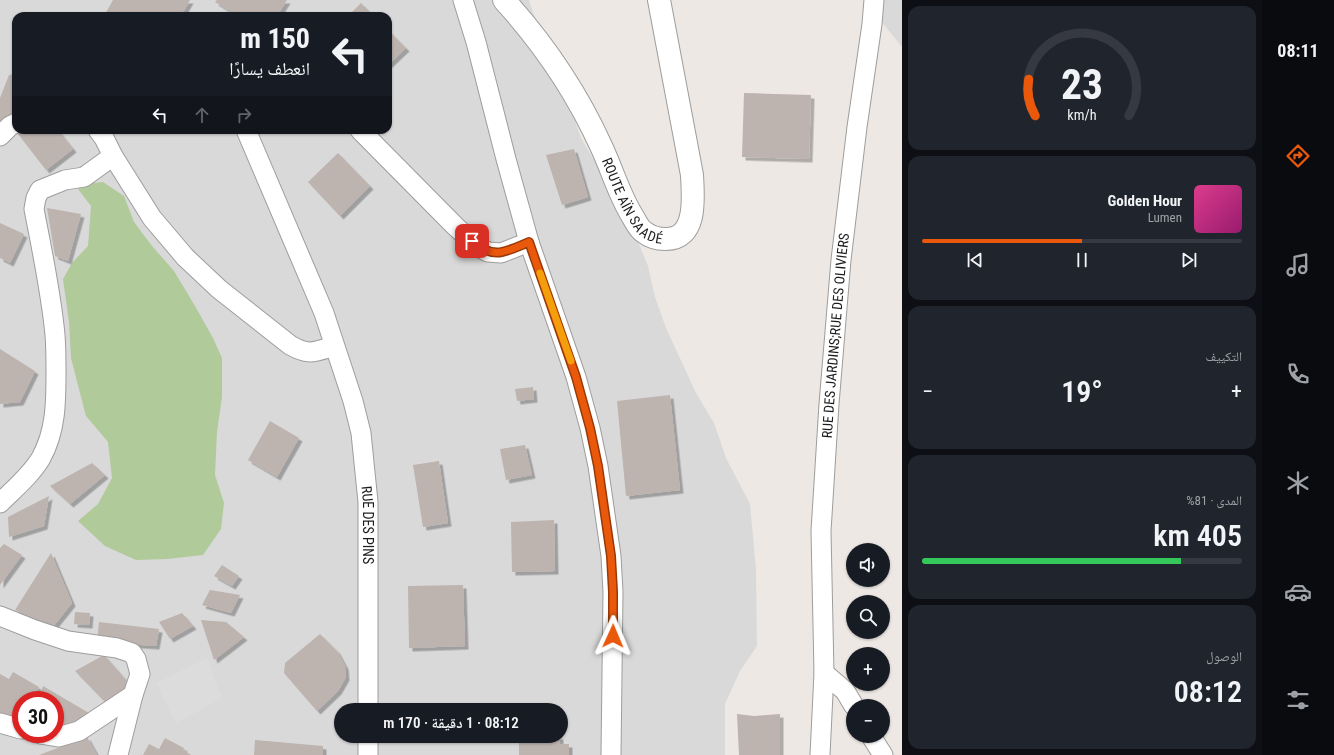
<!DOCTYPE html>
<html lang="ar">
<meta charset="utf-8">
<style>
:root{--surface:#171b24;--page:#20242c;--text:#f1f3f6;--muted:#9ea1a6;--line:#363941;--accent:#ea580c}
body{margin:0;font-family:"Roboto Condensed","Noto Naskh Arabic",sans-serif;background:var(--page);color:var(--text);direction:rtl;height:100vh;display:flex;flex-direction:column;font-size:15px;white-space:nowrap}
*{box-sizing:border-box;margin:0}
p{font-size:13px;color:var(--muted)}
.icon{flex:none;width:22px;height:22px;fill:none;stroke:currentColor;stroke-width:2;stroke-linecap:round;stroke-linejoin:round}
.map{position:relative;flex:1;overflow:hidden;direction:ltr}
.side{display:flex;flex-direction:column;gap:6px;padding:6px;background:#0d0f14;width:360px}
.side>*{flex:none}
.top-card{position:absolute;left:12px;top:12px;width:380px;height:122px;border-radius:12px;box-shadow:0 1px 3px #0004;direction:rtl;background:#171b24;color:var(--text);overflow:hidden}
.fabs{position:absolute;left:846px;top:543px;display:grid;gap:8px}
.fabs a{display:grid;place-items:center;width:44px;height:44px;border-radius:50%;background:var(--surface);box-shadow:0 1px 3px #0004;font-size:20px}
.speed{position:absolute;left:12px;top:691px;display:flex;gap:8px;font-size:20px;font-weight:700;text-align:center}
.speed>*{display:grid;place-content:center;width:52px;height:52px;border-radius:50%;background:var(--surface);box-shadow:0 1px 3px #0004;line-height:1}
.speed .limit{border:6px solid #d22;background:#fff;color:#111}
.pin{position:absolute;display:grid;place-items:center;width:34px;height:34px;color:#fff;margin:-17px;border-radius:8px;box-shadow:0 2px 6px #0006}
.me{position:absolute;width:44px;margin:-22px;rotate:1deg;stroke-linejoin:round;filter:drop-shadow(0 0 3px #0008)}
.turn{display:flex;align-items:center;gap:14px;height:84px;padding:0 16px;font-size:18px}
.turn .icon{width:52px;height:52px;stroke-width:2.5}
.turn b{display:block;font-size:28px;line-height:34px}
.lanes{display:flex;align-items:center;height:38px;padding:0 16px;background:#0003;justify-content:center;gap:20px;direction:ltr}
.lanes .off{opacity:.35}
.big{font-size:30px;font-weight:600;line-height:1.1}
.side .card{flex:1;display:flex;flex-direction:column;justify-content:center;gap:6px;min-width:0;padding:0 14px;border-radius:12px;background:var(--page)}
.side .dial{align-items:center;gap:0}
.dial svg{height:104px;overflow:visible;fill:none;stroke:var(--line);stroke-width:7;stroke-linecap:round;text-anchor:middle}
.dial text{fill:var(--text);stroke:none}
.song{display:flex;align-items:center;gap:12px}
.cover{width:48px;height:48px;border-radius:6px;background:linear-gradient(135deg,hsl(330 70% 55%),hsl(320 70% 35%))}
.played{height:4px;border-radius:2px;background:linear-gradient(90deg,var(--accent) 50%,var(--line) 50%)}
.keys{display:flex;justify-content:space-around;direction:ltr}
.heat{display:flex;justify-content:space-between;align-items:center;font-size:22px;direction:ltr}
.charge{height:6px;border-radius:3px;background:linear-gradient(90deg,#34c759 81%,var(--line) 0)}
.trip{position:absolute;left:334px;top:703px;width:234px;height:40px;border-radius:20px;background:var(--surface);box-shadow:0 1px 3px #0004;font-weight:600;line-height:40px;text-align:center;direction:rtl}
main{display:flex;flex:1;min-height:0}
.tabs{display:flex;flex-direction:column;width:72px;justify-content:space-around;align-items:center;background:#090b0e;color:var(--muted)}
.tabs .icon{width:28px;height:28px}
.tabs .on{color:var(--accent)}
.tabs b{font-size:18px;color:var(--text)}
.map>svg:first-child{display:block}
.residential{fill:#dad9da;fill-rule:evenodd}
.forest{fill:#b0ca9a}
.parking{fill:#dcdcdc}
.building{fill:#bdb3af;filter:url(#shadow)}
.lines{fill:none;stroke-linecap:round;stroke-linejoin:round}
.minor-casing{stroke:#9d9d9d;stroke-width:21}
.tertiary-casing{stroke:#9d9d9d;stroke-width:24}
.minor{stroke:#fff;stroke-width:19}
.tertiary{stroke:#fff;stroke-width:22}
.route-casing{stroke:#983908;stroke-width:10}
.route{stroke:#ea580c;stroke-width:7}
.slow{stroke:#f59e0b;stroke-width:7}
.labels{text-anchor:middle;stroke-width:4;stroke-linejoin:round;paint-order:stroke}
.street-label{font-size:14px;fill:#1c1c1c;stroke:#fff}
</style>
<main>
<nav class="tabs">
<b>08:11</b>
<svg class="icon on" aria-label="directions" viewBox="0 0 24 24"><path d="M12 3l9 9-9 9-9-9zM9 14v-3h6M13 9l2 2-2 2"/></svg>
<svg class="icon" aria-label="music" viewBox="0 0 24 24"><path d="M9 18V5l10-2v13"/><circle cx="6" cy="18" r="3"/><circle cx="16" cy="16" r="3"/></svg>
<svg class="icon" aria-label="phone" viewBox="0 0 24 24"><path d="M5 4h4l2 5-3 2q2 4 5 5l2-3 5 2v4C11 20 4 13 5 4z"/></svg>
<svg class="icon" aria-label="climate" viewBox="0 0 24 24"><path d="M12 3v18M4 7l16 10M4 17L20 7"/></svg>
<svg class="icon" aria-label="car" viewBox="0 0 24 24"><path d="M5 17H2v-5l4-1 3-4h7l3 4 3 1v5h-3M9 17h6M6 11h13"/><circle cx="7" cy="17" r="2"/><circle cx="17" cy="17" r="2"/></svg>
<svg class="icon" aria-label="filters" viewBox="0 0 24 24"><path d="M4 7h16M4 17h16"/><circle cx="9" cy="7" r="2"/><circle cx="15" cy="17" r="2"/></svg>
</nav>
<section class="side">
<div class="card dial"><svg viewBox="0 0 100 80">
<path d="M14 69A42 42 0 1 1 86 69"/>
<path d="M14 69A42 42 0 0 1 9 41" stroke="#ea580c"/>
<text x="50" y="56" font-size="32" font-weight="700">23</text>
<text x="50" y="72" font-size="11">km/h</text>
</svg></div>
<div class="card">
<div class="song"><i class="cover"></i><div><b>Golden Hour</b><p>Lumen</p></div></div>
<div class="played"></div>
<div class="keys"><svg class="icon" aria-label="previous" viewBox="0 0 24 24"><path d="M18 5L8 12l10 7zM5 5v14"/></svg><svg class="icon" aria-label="pause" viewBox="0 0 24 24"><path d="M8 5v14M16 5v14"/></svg><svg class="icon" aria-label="next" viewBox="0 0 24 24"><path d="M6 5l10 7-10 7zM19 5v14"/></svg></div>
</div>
<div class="card"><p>التكييف</p>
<div class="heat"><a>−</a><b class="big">19°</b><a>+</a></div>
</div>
<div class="card"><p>المدى · 81%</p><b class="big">405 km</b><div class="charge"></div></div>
<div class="card"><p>الوصول</p><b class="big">08:12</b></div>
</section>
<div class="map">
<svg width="902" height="755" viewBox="0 0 902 755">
<defs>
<filter id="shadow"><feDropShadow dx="3.5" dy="3.5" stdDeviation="0" flood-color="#0004"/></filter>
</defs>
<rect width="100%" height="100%" fill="#ede8e3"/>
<path class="residential" d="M0 0H529L549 60 565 93 581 138 605 179 637 239 648 266 655 297 666 328 696 393 714 423 726 458 750 504 756 569 757 646 740 671 725 704V755H0ZM16 16H388V130H16ZM21 700H55V734H21ZM341 710H561V736H341Z
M875 0H902V47L876 15Z"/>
<path class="forest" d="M103 182 124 196 134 222 152 246 174 271 195 306 213 338 222 358V397L217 432 215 475 224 503 221 529 203 555 167 559 136 560 105 546 78 521 98 504 112 478 108 442 86 416 80 393 71 358 69 322 63 279 72 263 88 246 91 206 75 185Z"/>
<path class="parking" d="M207 658 222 697 176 724 156 683Z"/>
<path class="building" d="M113 0H190L181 16H104Z
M217 0H287L277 16H257L250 12 247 16H238L215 2Z
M361 3 374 16H348Z
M388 30 406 48 388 65Z
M16 74V114L4 124 0 122V98L9 75Z
M744 93 811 95 809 159 742 157Z
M24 130H58L73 149 46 170 18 134Z
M574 149 588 197 562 205 546 155Z
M338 153 370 186 340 216 308 182Z
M47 208 81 214 68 261 55 256Z
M0 223 24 234 10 263 0 258Z
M0 349 35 371 20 402 0 404Z
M533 387 534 399 517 401 515 389Z
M670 395 680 490 626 496 617 401Z
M270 421 299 438 277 477 248 460Z
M525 445 532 475 506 480 500 449Z
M439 461 448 523 423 527 413 465Z
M92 463 105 475 70 504 50 486Z
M49 496 44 526 9 537 8 517Z
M554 520 555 571 512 572 511 522Z
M4 544 22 555 0 585V548Z
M51 553 72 603 52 628 15 610Z
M222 565 239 576 232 586 214 576Z
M463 585 465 646 409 648 408 586Z
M210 590 240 595 231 613 202 605Z
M75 612 90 613 89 625 74 624Z
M182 613 193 626 170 639 159 622Z
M201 620 226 622 244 637 214 660Z
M99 622 159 629 156 646 97 642Z
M320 634 337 651 345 666 346 677 338 691 317 711 284 673 285 663Z
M104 655 132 687 107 704 75 671Z
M13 672 39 687 32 700H21V719L0 717V674L9 679Z
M43 686 89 713 73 728 59 727 58 730H55V700H33L37 692 40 694Z
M737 714 754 716 780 714V755H739Z
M519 736H560V744H569V755H519Z
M87 737 97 755H39Z
M165 738 184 748 183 750 191 755H143L149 744 159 749Z
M255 740 323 746V755H254Z"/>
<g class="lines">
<defs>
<g id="minor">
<path d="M463 0 476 42 506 159 529 242 576 377 590 428 598 466 611 556 613 592 611 755"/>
<path d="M98 130 104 138 113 156 152 218 185 257 219 289 290 345C309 356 314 352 334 346"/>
<path id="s1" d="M246 130 324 313 353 401 361 433 368 502V710"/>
<path d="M360 130 455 226 478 247 488 252 501 253 529 242"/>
<path d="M0 136 10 126 16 123"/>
<path d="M0 503C14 489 31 475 41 458 56 431 56 402 56 372 56 360 56 347 55 335 51 292 42 251 34 209L36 198 40 190 65 180 84 177 113 156"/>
<path d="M0 616 35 630 68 641 117 648 132 653 136 659 140 674 133 695 79 731 58 737 40 734"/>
<path d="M824 673 845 691 854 706"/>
<path d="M0 723 21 729"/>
<path d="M368 736V755"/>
<path d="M871 736 883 755"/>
<path d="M118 755 133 695"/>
<path id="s2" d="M820 755 824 673 821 531 829 404 841 260 857 127 872 24 874 0"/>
</g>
<g id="tertiary">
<path id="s3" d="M504 0C543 43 577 93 601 146 612 169 619 195 633 217 636 222 639 229 644 232 650 237 659 239 666 239 698 239 693 196 692 175L659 0"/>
</g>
</defs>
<use href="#minor" class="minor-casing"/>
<use href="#tertiary" class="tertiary-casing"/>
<use href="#minor" class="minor"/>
<use href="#tertiary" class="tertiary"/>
</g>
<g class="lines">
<defs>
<path id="route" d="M472 241C494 260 505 252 529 242L576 377 590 428 598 466 611 556 613 592V636"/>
</defs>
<use href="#route" class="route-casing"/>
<use href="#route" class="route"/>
<path class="slow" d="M540 273 571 361"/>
</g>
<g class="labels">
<g class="street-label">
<text dy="5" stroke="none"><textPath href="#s3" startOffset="241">ROUTE AÏN SAADÉ</textPath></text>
<text dy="5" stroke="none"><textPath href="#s2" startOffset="420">RUE DES JARDINS;RUE DES OLIVIERS</textPath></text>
<text dy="5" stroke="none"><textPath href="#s1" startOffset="417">RUE DES PINS</textPath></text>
</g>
</g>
</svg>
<div class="fabs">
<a><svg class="icon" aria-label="sound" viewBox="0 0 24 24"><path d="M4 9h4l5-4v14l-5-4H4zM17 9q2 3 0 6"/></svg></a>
<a><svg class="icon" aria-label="search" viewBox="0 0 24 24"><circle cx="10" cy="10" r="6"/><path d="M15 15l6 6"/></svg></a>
<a>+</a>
<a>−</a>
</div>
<div class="speed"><div class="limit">30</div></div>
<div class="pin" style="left:472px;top:241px;background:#d93025"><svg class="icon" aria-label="arrive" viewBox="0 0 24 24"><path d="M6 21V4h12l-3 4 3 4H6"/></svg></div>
<svg class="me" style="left:613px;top:636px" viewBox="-20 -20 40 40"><path d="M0-17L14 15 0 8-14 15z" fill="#ea580c" stroke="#fff" stroke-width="4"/></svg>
<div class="trip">08:12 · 1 دقيقة · 170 m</div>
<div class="top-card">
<div class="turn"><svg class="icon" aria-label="left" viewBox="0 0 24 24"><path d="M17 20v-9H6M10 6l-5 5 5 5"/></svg><div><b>150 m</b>انعطف يسارًا</div></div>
<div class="lanes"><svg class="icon" aria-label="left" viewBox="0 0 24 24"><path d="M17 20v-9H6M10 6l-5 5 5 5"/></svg><svg class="icon off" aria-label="ahead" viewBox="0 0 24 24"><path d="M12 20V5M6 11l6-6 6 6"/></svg><svg class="icon off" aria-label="right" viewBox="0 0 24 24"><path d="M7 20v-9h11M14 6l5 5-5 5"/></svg></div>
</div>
</div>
</main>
